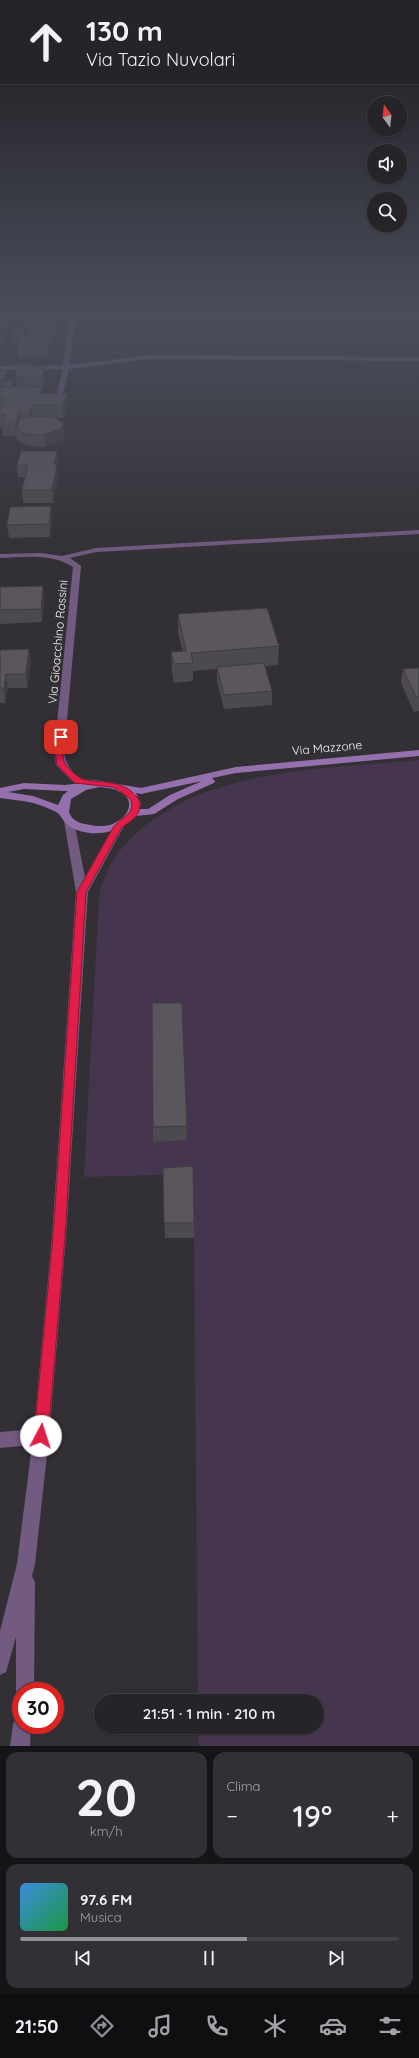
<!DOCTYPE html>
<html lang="it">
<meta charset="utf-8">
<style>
:root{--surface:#262428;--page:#323034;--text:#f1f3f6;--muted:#a4a4a8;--line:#424145;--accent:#8c9099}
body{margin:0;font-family:Quicksand,sans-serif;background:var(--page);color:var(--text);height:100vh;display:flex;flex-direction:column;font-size:15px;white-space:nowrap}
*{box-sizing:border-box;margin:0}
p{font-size:13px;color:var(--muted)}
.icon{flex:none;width:22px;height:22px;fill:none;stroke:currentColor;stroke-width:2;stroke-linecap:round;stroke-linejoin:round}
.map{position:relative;height:1746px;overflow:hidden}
.sheet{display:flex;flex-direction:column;gap:6px;padding:6px;background:#151416;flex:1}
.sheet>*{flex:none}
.banner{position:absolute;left:0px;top:0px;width:419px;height:84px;box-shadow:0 1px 3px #0004,0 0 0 1px var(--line);background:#262428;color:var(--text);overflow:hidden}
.needle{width:26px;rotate:345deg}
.fabs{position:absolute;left:367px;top:96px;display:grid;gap:8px}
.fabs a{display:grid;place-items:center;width:40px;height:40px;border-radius:50%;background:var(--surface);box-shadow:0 1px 3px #0004,0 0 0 1px var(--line);font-size:20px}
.speed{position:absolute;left:12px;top:1682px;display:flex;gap:8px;font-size:20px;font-weight:700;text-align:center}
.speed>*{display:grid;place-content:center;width:52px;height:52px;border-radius:50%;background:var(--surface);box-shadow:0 1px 3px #0004,0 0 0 1px var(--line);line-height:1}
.speed .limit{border:6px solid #d22;background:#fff;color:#111}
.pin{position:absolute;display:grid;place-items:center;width:34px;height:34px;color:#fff;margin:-17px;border-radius:8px;box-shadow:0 2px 6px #0006}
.me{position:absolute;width:44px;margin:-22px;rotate:5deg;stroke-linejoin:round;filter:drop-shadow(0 0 3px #0008)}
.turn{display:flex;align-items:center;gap:14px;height:84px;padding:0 20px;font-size:18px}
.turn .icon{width:52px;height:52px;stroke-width:2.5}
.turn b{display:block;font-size:28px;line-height:34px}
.big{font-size:30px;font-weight:600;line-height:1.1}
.sheet .tile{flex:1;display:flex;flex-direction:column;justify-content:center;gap:6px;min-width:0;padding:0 14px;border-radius:12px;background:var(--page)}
.sheet .dial{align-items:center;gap:0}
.dial b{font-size:52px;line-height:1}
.song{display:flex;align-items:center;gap:12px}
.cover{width:48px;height:48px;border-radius:6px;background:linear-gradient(135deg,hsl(210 70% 55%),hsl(140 70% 35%))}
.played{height:4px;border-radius:2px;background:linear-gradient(90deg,var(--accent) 60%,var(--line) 60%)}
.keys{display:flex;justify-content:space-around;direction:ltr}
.heat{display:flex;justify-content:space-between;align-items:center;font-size:22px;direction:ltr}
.sheet .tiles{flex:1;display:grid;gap:6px;grid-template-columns:1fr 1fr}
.tile:last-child{grid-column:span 2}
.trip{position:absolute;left:94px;top:1694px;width:230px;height:40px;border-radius:20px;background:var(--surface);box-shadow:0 1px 3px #0004,0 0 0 1px var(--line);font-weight:600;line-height:40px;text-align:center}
.tabs{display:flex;height:64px;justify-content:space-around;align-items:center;background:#0f0e10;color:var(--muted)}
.tabs .icon{width:28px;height:28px}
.tabs .selected{color:var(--accent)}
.tabs b{font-size:18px;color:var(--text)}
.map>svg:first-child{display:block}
.green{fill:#46354f}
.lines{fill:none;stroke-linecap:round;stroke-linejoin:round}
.minor{fill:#725a80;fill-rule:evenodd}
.secondary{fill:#9670ac;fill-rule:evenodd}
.wall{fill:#4d4a4f}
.shaded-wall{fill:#3f3c40}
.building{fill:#5a565c;stroke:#3f3c40}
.route{fill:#e11d48;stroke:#92132f}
.labels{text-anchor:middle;stroke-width:4;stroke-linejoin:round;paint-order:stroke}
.street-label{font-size:12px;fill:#f5f3f7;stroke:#333035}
</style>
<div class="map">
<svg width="419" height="1746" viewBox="0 0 419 1746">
<rect width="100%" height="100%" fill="#333035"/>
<path class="green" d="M419 760V1746H199L198 1727H317V1701H198L194 1238 191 1174 84 1177 99 899C104 867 121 845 146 825 220 767 329 769 419 760Z"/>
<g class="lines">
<path class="minor" d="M69 316H75L70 365 151 355 419 357V361L151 359 69 369 60 405 57 407 54 405 63 369 0 370V366L63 365Z
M419 530V534L96 552 70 558 81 566 64 752C66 763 70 772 81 778 88 782 99 777 105 784L100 787 74 783 56 765 54 752 73 567C52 553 24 557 0 558V554L41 553 62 556 96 548Z
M69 818 74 821 85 877 115 824 119 823 124 826 88 892 66 1236 49 1436 35 1564 32 1576 35 1582 34 1691H21V1699L18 1698 16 1691V1637L6 1672 0 1675V1631L17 1564 32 1445 0 1448V1432L34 1429 52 1236 76 892 64 821Z
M21 1716V1725H31L30 1746H10L13 1725 15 1718Z"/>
<path class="secondary" d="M419 750V756L236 773 212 778 215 781 214 783 178 799 154 814 136 816C119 834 90 839 69 826 64 822 62 818 59 814 56 811 49 809 45 807 31 801 15 800 0 798V788L24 783 65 785 100 781 141 788 236 767ZM202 781 170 795 148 809H139L141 804 136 793 141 794ZM100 787C106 788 113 788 118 791 139 800 127 820 110 825 102 827 93 826 85 824 78 823 71 819 69 812L71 799 86 790ZM24 789 65 791H68L63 795 58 805 33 796 8 792Z"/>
</g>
<path class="wall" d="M0 316H7L5 322 6 332 4 343 2 342 3 347 1 351H0Z
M25 316H54L55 328 54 338H51V349L49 359H18L17 348 19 342H12L11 336 24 330V337H28L27 329H26L25 318Z
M33 364 34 366H45V378L43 390H42V393L67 406 63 418H56L64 423V435L63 440 45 447 27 446 17 440 16 435V436H3L2 427 0 426V370L8 376 6 381H13V387H16L15 376Z
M57 451 58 463 57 467 58 477 53 503H23L22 490 25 477H18L17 465Z
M52 519 50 537 9 538 7 525Z
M0 587 44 599 42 622 0 624Z
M178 614 279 646 278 665 265 666 272 691V705L224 709 217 681V669L193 671V681L174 683 172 671 171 652H183L178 632Z
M29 649 31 663 27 688H8L5 703H0V650Z
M419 668V711L414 712 401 683 403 669Z
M182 1003 187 1140 153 1142V1127Z
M163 1168 194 1223V1238H165Z"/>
<path class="shaded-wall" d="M5 316H7L5 322 6 332 4 343 2 331 5 323 4 319Z
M55 317V328L54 338 53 327Z
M51 337V349L49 359 48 348Z
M2 341 3 347 1 351V345Z
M45 366V378L43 390 42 378Z
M7 370 8 376 5 387 4 381Z
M42 387 43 399 39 393Z
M67 394V406L63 418 62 406Z
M32 405 33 417 30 425 29 413Z
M19 412 21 424 16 428V436L15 424Z
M64 423V435L63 440 45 447 44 435Z
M57 451 58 463 57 467 58 477 53 503 52 490 54 464Z
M51 506 52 519 50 537 49 524Z
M43 586 44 599 42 622 41 609Z
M29 649 31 663 27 688 26 674Z
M6 674 8 688 5 703 4 688Z"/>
<path class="building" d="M0 316H5L4 319H0Z
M25 316H44V318L55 317 53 327H27L29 318H25Z
M0 321H5L2 331H0Z
M13 330H24L23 336H11Z
M20 337H51L48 348H17Z
M0 341H2L1 345H0Z
M18 364H33V366H45L42 378 15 376Z
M0 370H7L4 381H13L11 387 2 386 4 381H0Z
M0 386 42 387 39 393 67 394 62 406 32 405 29 413 19 412 15 424H2L6 415 0 414V409H1L6 398H0Z
M36 416 54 417 64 423 62 428 44 435 25 434 16 428 20 420 27 417Z
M21 451H57L54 464H57L52 490H22L28 465H17Z
M51 506 49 524 7 525 10 507Z
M43 586 41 609 0 610V587Z
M267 608 279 646 191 653 193 663 174 664 171 652 186 651 178 614Z
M29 649 26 674H6L4 688H0V650Z
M264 663 272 691 224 695 217 667Z
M419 668V697H416L403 669Z
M152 1003H182L187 1126 153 1127Z
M193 1166 194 1223H164L163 1168Z"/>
<linearGradient id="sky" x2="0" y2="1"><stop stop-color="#1c1a1d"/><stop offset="0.56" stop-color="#4a4e5c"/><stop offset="1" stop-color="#4a4e5c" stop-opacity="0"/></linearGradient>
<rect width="419" height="560" fill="url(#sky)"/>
<path class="route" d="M58 735 65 737C64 745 61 757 65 764 68 769 78 777 82 779 99 784 117 779 132 792 136 796 139 798 140 804 141 815 130 822 122 827L86 892 65 1236 48 1436 46 1440 41 1442 36 1440 34 1436 53 1236 77 892 114 826 130 812 132 806 131 800 119 790 112 787 75 783 57 765 55 752Z"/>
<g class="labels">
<g class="street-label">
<text transform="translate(58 642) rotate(-85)" y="4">Via Gioacchino Rossini</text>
<text transform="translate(327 748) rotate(-5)" y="4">Via Mazzone</text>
</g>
</g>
</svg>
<div class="fabs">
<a><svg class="needle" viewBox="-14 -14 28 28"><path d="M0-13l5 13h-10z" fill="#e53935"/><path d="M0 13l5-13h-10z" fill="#a4a4a8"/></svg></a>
<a><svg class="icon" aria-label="sound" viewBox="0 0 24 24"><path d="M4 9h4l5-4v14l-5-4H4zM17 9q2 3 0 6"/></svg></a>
<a><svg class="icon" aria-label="search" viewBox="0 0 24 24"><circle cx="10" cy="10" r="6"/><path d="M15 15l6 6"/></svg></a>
</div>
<div class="speed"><div class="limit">30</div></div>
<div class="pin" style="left:61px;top:737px;background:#d93025"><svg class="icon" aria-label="arrive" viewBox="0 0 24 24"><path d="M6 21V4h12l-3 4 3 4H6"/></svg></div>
<svg class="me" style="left:41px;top:1436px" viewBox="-20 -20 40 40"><circle r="19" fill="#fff"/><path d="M0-13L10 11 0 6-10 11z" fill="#e11d48"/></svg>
<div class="trip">21:51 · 1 min · 210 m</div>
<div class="banner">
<div class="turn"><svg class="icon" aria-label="ahead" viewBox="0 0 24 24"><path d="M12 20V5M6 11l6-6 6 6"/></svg><div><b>130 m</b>Via Tazio Nuvolari</div></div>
</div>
</div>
<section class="sheet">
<div class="tiles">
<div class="tile dial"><b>20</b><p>km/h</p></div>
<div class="tile"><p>Clima</p>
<div class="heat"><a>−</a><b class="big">19°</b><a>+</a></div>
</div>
<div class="tile">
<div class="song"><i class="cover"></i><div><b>97.6 FM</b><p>Musica</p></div></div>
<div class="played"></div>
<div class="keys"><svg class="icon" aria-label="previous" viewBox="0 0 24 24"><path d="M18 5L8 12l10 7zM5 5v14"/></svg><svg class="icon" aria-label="pause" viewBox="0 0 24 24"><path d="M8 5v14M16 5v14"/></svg><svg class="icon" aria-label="next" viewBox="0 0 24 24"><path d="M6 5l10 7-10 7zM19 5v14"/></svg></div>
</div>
</div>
</section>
<nav class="tabs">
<b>21:50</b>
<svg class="icon selected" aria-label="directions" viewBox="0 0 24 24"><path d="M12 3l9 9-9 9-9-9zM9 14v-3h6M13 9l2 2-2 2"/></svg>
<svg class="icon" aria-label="music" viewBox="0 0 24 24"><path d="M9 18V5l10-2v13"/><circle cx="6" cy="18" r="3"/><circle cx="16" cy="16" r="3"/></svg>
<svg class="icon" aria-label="phone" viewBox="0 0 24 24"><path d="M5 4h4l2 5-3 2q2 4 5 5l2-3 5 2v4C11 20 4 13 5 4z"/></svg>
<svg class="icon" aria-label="climate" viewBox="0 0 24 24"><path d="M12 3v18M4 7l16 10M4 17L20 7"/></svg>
<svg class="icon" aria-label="car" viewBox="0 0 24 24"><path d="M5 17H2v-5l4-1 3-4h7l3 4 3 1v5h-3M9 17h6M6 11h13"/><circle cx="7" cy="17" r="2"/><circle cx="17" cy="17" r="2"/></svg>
<svg class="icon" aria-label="filters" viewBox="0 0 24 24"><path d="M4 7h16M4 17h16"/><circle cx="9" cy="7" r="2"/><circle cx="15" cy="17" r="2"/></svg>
</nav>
